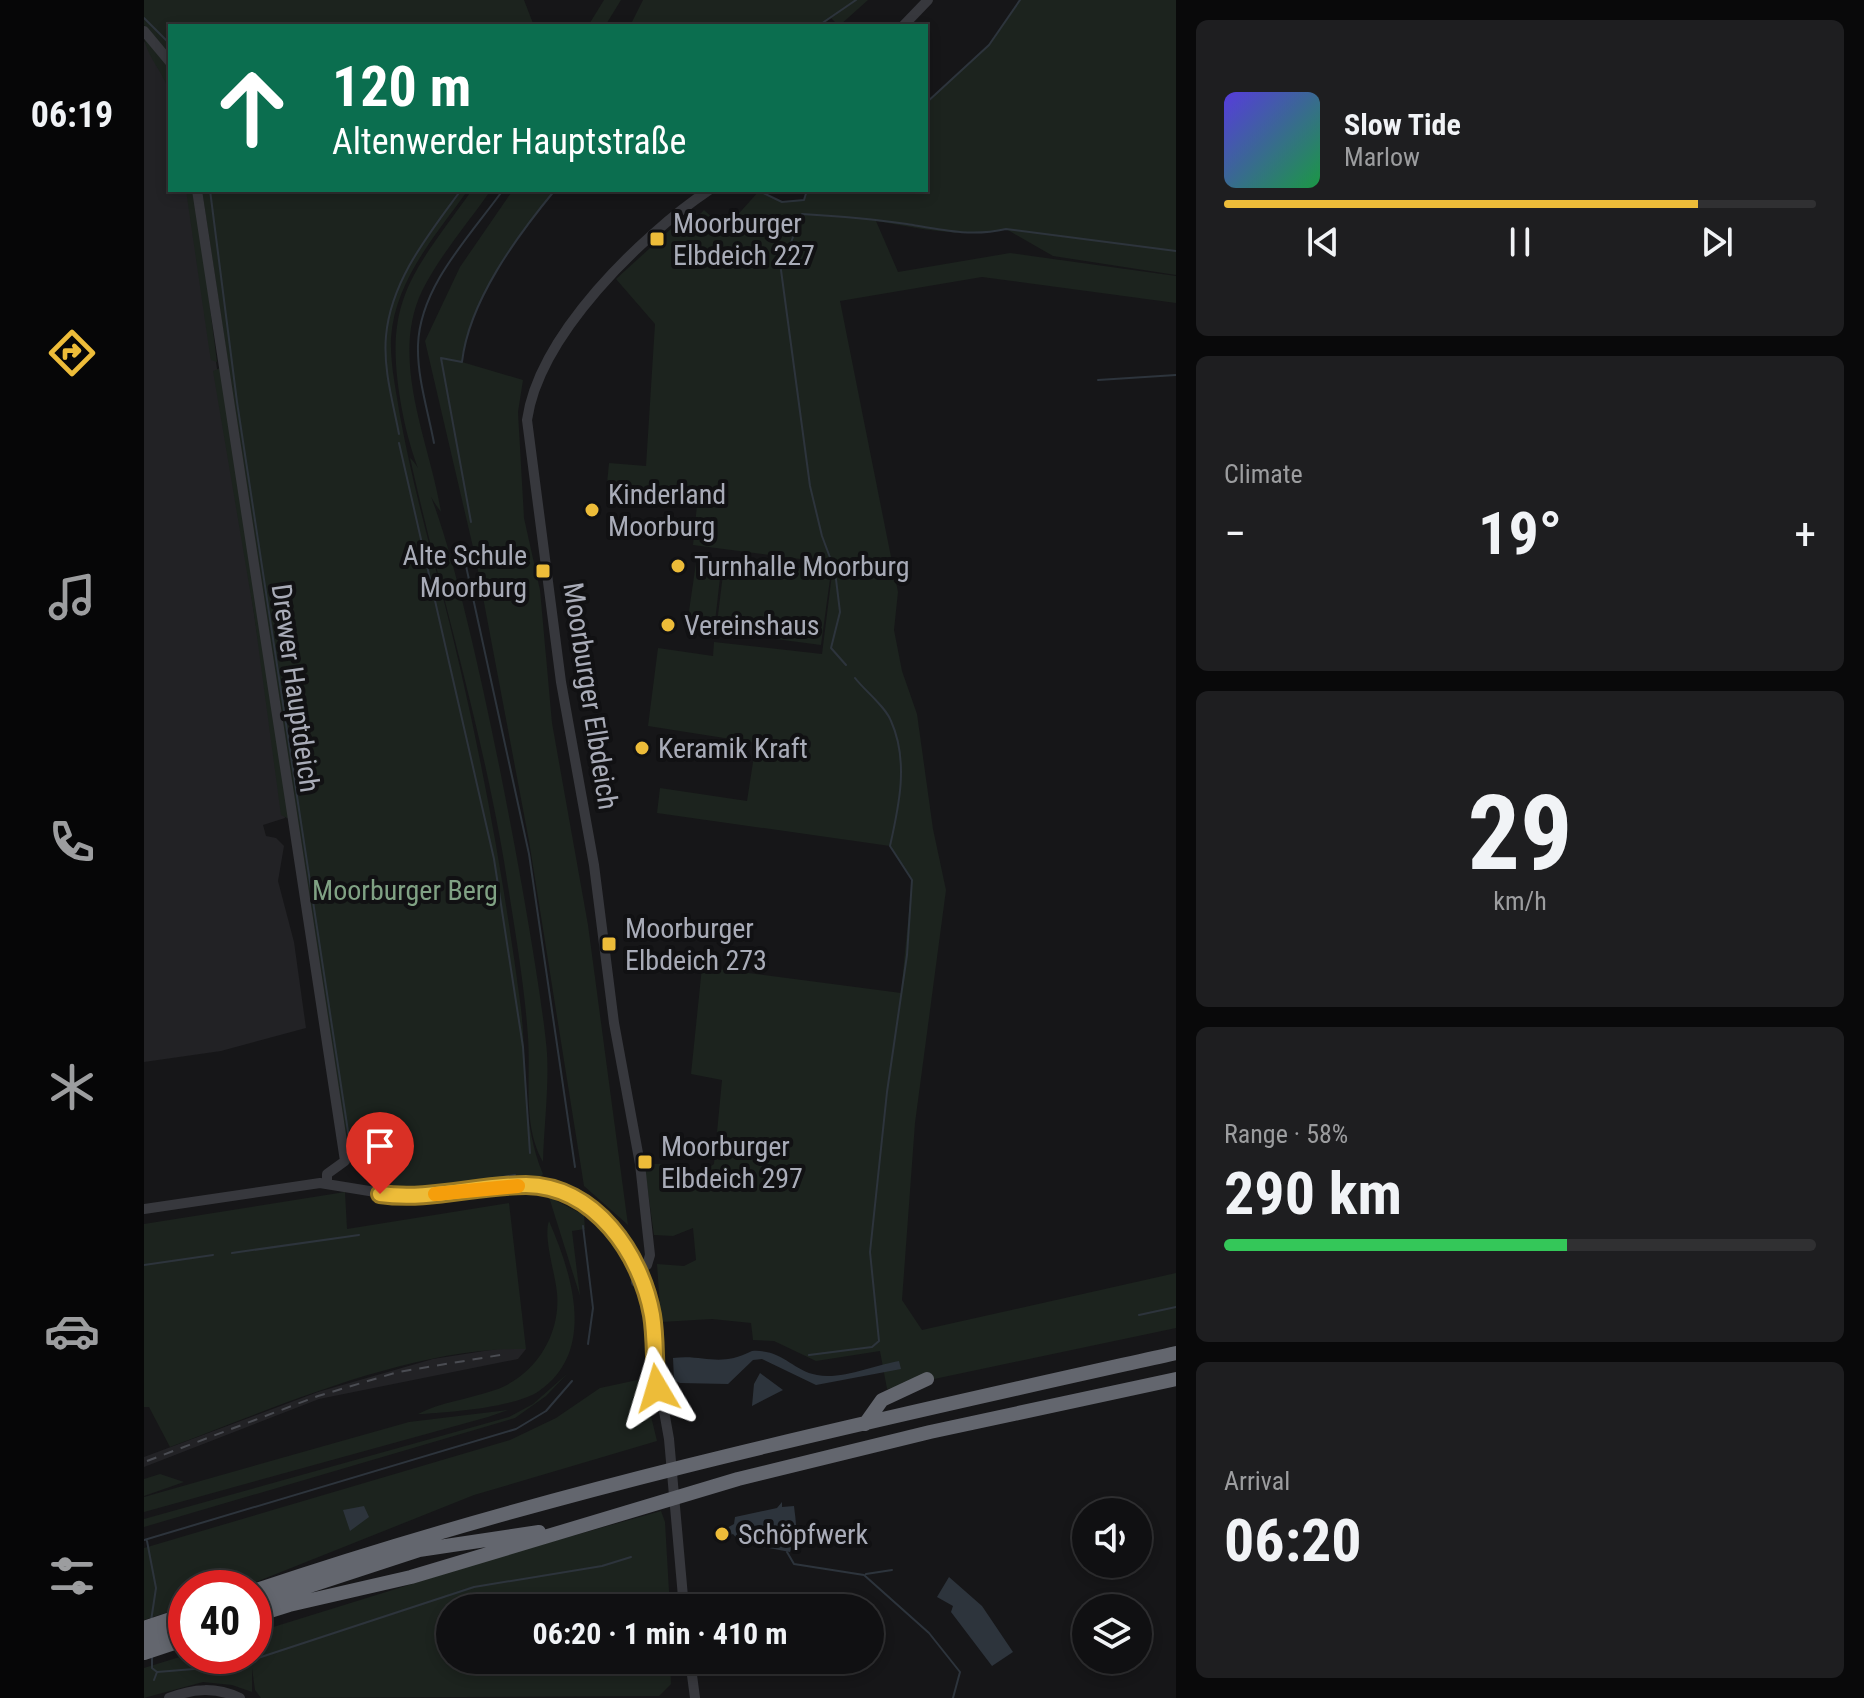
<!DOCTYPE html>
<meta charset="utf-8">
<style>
:root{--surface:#101012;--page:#1e1e20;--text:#f1f3f6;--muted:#9c9d9f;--line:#303032;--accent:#edbc39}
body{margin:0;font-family:"Roboto Condensed",sans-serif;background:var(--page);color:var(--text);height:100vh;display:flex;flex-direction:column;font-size:30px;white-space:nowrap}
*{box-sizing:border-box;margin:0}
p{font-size:26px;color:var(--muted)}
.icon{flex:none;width:44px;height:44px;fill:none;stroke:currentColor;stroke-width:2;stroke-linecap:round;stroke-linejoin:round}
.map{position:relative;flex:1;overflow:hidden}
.details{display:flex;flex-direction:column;gap:20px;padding:20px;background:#09090a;width:688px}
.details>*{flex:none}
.banner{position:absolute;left:24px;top:24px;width:760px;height:168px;border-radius:0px;box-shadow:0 4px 12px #0003,0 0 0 2px var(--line);background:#0b6e4f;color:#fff;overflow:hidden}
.buttons{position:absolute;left:928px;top:1498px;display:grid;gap:16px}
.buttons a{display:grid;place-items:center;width:80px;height:80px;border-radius:50%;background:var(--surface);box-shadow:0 4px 12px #0003,0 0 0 2px var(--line);font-size:40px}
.speed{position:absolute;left:24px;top:1570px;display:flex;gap:16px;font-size:40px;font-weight:700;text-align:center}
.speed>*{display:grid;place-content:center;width:104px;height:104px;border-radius:50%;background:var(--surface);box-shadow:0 4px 12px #0003,0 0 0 2px var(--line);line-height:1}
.speed .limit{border:12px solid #d22;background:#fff;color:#111}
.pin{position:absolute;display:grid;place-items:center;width:68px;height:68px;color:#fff;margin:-82px -34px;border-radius:50% 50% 50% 0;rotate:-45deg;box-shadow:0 0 8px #0007}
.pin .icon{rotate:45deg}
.me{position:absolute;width:88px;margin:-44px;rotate:353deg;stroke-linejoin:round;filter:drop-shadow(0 0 6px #0008)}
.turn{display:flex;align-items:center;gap:28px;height:168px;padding:0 32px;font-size:36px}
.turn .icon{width:104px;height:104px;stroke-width:2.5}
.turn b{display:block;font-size:56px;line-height:68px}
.big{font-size:60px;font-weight:700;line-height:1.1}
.details .tile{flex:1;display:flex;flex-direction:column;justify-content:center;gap:12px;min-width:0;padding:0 28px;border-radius:12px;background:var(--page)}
.details .dial{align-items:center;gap:0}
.dial b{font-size:104px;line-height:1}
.song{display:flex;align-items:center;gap:24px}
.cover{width:96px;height:96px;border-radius:12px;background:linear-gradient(135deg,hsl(250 70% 55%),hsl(140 70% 35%))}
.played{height:8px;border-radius:4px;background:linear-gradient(90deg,var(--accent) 80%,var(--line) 80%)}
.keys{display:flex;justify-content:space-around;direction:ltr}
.heat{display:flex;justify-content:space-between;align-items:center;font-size:44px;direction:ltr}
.charge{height:12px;border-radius:6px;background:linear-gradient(90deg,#34c759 58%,var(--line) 0)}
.trip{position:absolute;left:292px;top:1594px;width:448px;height:80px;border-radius:40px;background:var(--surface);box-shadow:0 4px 12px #0003,0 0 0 2px var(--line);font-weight:700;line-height:80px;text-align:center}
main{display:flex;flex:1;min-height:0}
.dock{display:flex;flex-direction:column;width:144px;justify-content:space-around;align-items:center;background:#060607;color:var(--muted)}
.dock .icon{width:56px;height:56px}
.dock .selected{color:var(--accent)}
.dock b{font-size:36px;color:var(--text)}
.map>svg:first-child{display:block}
.built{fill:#222225}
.green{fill:#1c231e}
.water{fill:#2d343c}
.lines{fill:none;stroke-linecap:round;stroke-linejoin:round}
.stream{stroke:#2d343c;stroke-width:2}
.minor{stroke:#37383d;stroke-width:10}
.highway{stroke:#63666e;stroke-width:14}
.rail{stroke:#4a4c52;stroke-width:2;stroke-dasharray:10 8;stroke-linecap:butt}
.route-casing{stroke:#9a7a25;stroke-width:20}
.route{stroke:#edbc39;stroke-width:14}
.slow{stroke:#f59e0b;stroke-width:14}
.poi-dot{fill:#edbc39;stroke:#111113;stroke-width:3}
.labels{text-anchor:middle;stroke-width:8;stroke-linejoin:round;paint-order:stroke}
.poi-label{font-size:28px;fill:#a9acb8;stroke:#111113;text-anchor:start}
.street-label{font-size:28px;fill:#a9acb8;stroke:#111113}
.park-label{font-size:28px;fill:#80a284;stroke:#111113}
</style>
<main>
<nav class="dock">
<b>06:19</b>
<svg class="icon selected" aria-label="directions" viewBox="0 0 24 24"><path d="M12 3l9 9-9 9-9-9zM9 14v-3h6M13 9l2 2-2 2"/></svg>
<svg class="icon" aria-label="music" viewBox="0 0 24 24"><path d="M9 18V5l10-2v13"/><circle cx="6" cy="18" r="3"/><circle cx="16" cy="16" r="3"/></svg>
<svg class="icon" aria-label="phone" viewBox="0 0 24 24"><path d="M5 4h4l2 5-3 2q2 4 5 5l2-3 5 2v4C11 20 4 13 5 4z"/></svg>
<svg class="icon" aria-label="climate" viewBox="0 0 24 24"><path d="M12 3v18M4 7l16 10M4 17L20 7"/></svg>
<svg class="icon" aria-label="car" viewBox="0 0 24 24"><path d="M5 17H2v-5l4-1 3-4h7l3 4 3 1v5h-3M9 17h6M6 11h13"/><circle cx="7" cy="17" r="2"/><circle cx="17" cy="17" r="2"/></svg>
<svg class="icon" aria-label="filters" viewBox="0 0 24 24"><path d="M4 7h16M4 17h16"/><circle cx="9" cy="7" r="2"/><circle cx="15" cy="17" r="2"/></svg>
</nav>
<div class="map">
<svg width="1032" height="1698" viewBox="0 0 1032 1698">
<rect width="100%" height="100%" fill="#161618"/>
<path class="built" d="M0 41 26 79V190H46L141 818 119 825 122 836 132 838 140 846 134 881 150 942 162 1028 77 1051 0 1062Z
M359 1348 382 1349 374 1359 175 1399 0 1467V1457L174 1392 289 1359Z"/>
<path class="green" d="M0 0H380L390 26H26V54L0 25Z
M460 0H477L461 26H444Z
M499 0H724L695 26 687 18 678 26H486Z
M876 0H1032V275L909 256 862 229C818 239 776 228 732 221L754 272 866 253 1032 276V303L838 277 696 301 754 592 750 630 758 671 773 714 789 829 802 890 771 1123 758 1300 778 1330 1032 1273V1328L743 1389 736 1351 672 1361 630 1341 609 1340 607 1323 568 1319 517 1322 513 1264 540 1266 552 1260 549 1228 529 1236 510 1235 500 1164H543L544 1169 559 1172 570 1164 578 1080 547 1074 558 967 757 993 768 880 746 846 513 813 516 788 603 801 612 743 504 726 514 648 569 656 570 642 678 654 688 574 687 563 549 545 553 505 462 494 465 463 502 466 511 324 472 279 528 228 535 236 560 210 581 229 615 191 638 202 660 200 663 190H782V103L845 45Z
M0 34 26 69V94C20 72 0 54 0 34Z
M42 190H51L73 362 67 360 65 348Z
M58 190H324C292 235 251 280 247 338 246 364 252 390 256 416 266 470 279 521 293 574 330 715 357 858 376 1001 384 1059 376 1119 399 1174L393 1180 256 1194 225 1183 203 1154Z
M328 190H347C324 223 296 255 278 291 245 360 286 443 297 512 278 487 265 446 259 415 237 302 265 278 328 190Z
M369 190H411C374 235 325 303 318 362L379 380 374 412 380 518 396 590 408 723 444 925 484 1225 440 1186 385 841 332 560 281 341 316 267Z
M76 368 145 819 137 815 110 614 69 371Z
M266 458C312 496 397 969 403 1053 405 1088 400 1126 399 1162 378 1125 387 1078 384 1037 380 979 369 919 360 861 337 725 296 592 266 458Z
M553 556 578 560 571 622 544 618Z
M581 558 687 572 677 645 572 631Z
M201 1192 203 1229 365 1203 382 1349C267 1347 133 1407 26 1447L5 1407H0V1224Z
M405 1197 440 1215 441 1229 428 1231 436 1296Z
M405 1221C428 1274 453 1351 395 1391 373 1407 302 1413 274 1414 296 1402 326 1399 351 1390 391 1376 417 1335 413 1293 411 1272 399 1237 405 1221Z
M423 1374 402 1396 371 1418 0 1527V1519L365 1417 389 1404Z
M498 1379 513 1441 330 1495 97 1588H42V1606L0 1620V1548L366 1440 412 1418 456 1388Z
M364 1410 344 1417 0 1512V1497L265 1422Z
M16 1474 40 1482 0 1496V1479Z
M517 1511 521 1522 526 1608H306V1660H526L527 1684 515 1696 117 1698 111 1690 108 1668V1692L88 1685 59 1682 0 1698V1668L42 1655 110 1656V1633L371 1552Z"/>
<path class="water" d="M608 1351C639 1349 647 1370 673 1375 697 1380 731 1365 755 1361L757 1369 672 1385 618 1359 609 1360 584 1384 536 1383 530 1380 529 1358C561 1354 574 1368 608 1351Z
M616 1373 639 1390 608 1406 610 1384Z
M638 1502V1507L650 1506C652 1524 655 1535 646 1552L597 1543 589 1534 583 1536 581 1529 590 1524 591 1517 633 1508Z
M220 1506 225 1517 206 1531 199 1510Z
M805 1577 838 1606 869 1652 848 1666 807 1612 809 1606 793 1597Z"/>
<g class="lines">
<path class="stream" d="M0 18 26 44
M674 26 712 0
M782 103 845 45 876 0
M66 190 93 402 205 1138 222 1177
M613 190 638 202 660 200 663 190
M642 255 658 214C693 216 729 219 763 224 798 230 827 237 862 229L1032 251
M637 270 666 486 678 536 691 571 696 612 687 648 702 665
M954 380 1032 375
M255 434C249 402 239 369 242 336 247 280 285 234 317 190
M255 443 350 859 379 1047 386 1153
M290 443C284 411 273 377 274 345 276 286 326 236 359 190
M327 522 297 358 318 362C325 301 373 236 411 190
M317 543 385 854 431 1167
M239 1184C261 1197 342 1179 371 1175
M439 1226 449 1308 444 1344
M88 1253 215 1235
M0 1265 69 1255
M995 1315 1032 1307
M665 1355 728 1347 735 1341 726 1252 743 1092 763 955 768 880 746 846C755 806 765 761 747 721 741 706 721 691 711 678
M0 1540 372 1429 402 1411 428 1381
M3 1541 12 1588 7 1621
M643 1552 650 1564 720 1575 785 1633 816 1672 809 1698
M722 1574 748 1570
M8 1655V1668L13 1672
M114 1658 330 1587 458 1566 487 1557
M10 1680 13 1672 87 1666 99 1660"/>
<path class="minor" d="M759 26 784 0
M0 31 26 62
M53 190 201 1161 183 1174V1183
M0 1209 176 1183 256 1196 377 1186 401 1187 442 1205 482 1245 503 1296 509 1325 508 1348
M492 1282 494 1270 503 1265 506 1255 496 1164 470 1023 450 865 417 682 383 420C395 335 497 236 565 190
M508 1344 525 1439 540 1608
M546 1660 551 1698
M25 1698C50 1688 72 1687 96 1698"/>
<path class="highway" d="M721 1424 738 1400 783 1379
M110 1591C411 1489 722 1422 1032 1353
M110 1604 275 1550 395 1532
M110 1616 145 1605 267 1577 594 1479 786 1432 1032 1379
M0 1628 42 1614
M0 1641 42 1626
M0 1653 42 1639"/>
<path class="rail" d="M3 1461 174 1396 254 1372 362 1354"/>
</g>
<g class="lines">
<defs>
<path id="route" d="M236 1194C285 1201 333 1185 382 1185 451 1186 497 1254 508 1315 512 1339 510 1364 513 1388"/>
</defs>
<use href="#route" class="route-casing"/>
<use href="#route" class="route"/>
<path class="slow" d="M291 1194 374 1186"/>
</g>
<g class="poi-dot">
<rect x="505" y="231" width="16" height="16" rx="4"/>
<circle cx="448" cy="510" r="8"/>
<circle cx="534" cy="566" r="8"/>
<rect x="391" y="563" width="16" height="16" rx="4"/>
<circle cx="524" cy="625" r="8"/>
<circle cx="498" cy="748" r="8"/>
<rect x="457" y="936" width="16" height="16" rx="4"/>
<rect x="493" y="1154" width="16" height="16" rx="4"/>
<circle cx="578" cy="1534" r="8"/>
</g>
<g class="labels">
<g class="poi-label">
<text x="529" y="233">Moorburger<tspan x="529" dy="32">Elbdeich 227</tspan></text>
<text x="464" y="504">Kinderland<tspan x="464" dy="32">Moorburg</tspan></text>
<text x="383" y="565" text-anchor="end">Alte Schule<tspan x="383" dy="32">Moorburg</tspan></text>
<text x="550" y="576">Turnhalle Moorburg</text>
<text x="540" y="635">Vereinshaus</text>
<text x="514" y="758">Keramik Kraft</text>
<text x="481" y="938">Moorburger<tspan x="481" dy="32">Elbdeich 273</tspan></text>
<text x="517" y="1156">Moorburger<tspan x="517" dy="32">Elbdeich 297</tspan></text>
<text x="594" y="1544">Schöpfwerk</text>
</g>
<g class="street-label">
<text transform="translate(152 688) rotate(82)" y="10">Drewer Hauptdeich</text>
<text transform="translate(447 696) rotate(81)" y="10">Moorburger Elbdeich</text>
</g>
<g class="park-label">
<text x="261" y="900">Moorburger Berg</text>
</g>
</g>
</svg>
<div class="buttons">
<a><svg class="icon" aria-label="sound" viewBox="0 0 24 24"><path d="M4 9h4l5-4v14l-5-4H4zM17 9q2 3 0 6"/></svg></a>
<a><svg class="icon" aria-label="layers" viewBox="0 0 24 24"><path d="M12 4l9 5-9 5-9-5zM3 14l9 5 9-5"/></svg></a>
</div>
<div class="speed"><div class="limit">40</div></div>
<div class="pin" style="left:236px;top:1194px;background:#d93025"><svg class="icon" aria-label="arrive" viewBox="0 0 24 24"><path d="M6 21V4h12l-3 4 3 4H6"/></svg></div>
<svg class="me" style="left:513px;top:1388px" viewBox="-20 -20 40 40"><path d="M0-17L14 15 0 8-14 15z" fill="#edbc39" stroke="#fff" stroke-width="4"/></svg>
<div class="trip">06:20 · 1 min · 410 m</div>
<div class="banner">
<div class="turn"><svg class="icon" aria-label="ahead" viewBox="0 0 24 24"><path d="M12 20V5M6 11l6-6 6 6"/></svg><div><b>120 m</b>Altenwerder Hauptstraße</div></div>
</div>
</div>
<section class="details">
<div class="tile">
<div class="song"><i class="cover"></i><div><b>Slow Tide</b><p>Marlow</p></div></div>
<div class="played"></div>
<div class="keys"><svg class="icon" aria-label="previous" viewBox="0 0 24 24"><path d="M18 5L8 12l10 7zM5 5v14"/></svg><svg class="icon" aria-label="pause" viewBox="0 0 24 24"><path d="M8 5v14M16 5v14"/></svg><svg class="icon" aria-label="next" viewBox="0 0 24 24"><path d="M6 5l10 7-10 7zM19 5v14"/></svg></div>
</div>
<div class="tile"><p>Climate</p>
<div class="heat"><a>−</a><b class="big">19°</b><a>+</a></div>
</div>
<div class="tile dial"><b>29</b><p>km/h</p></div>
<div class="tile"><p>Range · 58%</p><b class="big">290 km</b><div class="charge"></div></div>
<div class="tile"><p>Arrival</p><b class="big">06:20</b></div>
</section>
</main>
